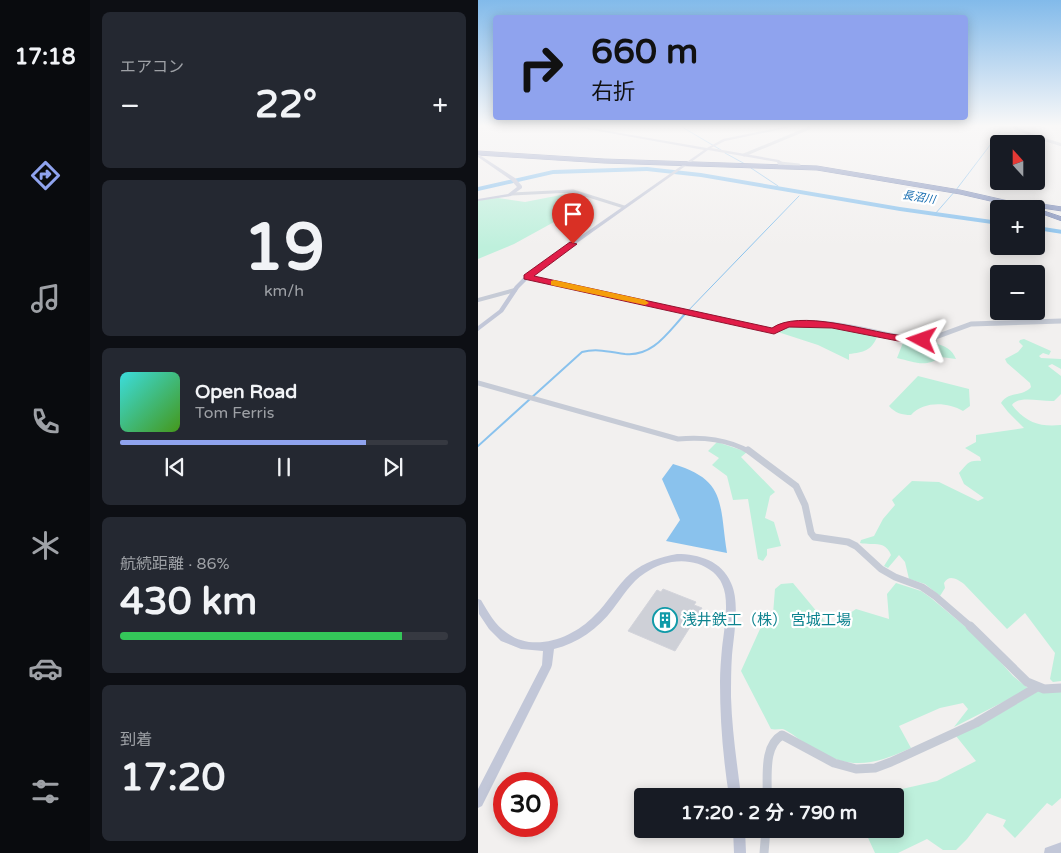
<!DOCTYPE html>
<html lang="ja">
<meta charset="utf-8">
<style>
:root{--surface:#171b24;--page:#242831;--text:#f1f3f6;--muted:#9ea1a6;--line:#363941;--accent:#8fa3ee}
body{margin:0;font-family:"Varela Round","Noto Sans JP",sans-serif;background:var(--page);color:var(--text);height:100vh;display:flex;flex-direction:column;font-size:19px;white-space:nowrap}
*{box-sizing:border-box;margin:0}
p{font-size:16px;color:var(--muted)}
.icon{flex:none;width:28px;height:28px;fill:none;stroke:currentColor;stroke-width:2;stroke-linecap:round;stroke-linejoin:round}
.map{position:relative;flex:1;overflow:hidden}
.panel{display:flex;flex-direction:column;gap:12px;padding:12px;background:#0d0f14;width:388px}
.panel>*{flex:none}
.guide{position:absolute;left:15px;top:15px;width:475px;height:105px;border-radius:5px;box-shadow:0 2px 12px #0003;background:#8fa3ee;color:#111;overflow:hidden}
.needle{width:32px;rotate:339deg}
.controls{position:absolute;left:512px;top:135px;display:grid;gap:10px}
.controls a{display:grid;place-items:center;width:55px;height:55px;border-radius:5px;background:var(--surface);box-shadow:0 2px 12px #0003;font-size:25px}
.speed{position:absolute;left:15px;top:772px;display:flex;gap:10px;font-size:25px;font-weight:700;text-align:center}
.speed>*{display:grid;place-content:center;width:65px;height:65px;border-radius:50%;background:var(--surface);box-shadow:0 2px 12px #0003;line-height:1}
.speed .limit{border:8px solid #d22;background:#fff;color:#111}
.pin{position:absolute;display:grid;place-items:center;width:42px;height:42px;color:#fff;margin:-51px -21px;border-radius:50% 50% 50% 0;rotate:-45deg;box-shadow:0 0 5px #0007}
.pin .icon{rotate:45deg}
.me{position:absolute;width:55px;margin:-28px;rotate:274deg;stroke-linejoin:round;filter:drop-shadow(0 0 4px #0008)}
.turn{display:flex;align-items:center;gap:18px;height:105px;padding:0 15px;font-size:22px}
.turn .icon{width:65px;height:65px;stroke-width:2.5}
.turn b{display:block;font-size:35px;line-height:42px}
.big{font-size:38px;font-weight:700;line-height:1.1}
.panel .widget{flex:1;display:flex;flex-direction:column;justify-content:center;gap:8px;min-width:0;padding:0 18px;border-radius:8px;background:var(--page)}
.panel .dial{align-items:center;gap:0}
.dial b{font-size:65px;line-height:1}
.song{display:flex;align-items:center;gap:15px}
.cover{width:60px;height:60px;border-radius:8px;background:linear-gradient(135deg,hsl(180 70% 55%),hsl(100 70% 35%))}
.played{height:5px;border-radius:2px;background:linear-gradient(90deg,var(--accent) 75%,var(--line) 75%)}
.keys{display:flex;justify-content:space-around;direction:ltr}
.heat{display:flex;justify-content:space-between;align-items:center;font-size:28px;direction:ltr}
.charge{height:8px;border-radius:4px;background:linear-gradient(90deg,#34c759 86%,var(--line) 0)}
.trip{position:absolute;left:156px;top:788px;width:270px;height:50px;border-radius:5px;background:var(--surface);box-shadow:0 2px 12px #0003;font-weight:700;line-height:50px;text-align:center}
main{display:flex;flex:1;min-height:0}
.dock{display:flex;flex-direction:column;width:90px;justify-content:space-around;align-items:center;background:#090b0e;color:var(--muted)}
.dock .icon{width:35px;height:35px}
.dock .on{color:var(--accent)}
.dock b{font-size:22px;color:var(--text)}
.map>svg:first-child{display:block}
.green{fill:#bef0dc}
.water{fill:#8ac2ed}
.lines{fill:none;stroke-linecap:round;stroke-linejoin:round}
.stream-far1{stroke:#8ac2ed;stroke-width:1}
.stream{stroke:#8ac2ed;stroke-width:2}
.river{fill:#8ac2ed;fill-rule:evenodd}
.building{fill:#ced0d7;stroke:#d3d4db}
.highway-casing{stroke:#7280aa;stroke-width:1}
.street-far4{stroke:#c6cbd6;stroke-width:3}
.street-far3{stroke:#c6cbd6;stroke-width:4}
.street-far2{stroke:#c6cbd6;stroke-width:5}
.street-far1{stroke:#c6cbd6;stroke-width:7}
.street{stroke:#c6cbd6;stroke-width:9}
.secondary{fill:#c2c7d8;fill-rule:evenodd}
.highway{fill:#8795be;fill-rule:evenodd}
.route{fill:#e11d48;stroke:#92132f}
.slow{fill:#f59e0b}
.labels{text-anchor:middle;stroke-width:4.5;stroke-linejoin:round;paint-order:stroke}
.far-water-label{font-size:11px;font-style:italic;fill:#0b65ac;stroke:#fff}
.near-culture-label{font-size:15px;fill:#0d838f;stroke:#fff;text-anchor:start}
</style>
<main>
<nav class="dock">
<b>17:18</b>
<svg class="icon on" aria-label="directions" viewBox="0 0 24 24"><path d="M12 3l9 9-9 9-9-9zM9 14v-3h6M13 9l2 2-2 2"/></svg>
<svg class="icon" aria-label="music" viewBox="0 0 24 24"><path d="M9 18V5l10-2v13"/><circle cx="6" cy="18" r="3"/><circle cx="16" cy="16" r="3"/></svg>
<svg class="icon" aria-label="phone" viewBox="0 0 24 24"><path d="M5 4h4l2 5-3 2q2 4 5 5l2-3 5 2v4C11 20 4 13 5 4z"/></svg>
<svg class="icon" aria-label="climate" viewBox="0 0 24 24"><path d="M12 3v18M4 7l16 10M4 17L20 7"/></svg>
<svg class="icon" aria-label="car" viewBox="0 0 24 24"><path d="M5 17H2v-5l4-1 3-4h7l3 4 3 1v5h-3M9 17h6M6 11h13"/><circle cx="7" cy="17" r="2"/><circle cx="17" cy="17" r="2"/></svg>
<svg class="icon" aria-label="filters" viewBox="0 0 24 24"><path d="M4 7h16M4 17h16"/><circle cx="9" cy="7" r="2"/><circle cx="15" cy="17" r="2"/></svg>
</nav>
<section class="panel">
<div class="widget"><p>エアコン</p>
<div class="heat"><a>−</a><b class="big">22°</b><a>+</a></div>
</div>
<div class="widget dial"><b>19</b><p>km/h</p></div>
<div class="widget">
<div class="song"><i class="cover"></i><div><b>Open Road</b><p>Tom Ferris</p></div></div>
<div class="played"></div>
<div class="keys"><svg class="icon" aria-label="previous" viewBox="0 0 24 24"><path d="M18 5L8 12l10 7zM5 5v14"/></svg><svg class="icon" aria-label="pause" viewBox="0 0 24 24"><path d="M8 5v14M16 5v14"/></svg><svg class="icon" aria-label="next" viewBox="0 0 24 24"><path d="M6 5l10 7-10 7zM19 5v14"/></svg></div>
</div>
<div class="widget"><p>航続距離 · 86%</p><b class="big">430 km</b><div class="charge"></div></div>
<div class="widget"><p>到着</p><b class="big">17:20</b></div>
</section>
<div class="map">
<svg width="584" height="853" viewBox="0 0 584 853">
<rect width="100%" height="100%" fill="#f2f0ef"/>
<path class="green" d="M93 193 103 195 110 201 107 205 36 244 0 259V200L20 198 47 202Z
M327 326 363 328 399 337C393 351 386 352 371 354V360L340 345 300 332 303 328Z
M546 339 573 351 571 355 565 353 561 356 563 358 583 359V369L574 364 570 366 583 376V394L576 401C564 402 540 395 534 405 548 423 562 427 583 425V681L575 682 572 679 577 653 547 613 529 629 486 584C479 579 471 574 466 583L467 588 462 596 447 584 431 579 427 562 421 555 410 568 406 566 413 555C407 539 394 546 382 543L383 540 396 536 405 519 417 505 414 500 434 481 461 482 500 501 506 498 486 484 481 473C490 464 489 460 503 461L502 457 487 448 498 442V435L546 428 530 412 523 403C530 391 545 397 553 387L552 383 529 363 527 359 540 352 545 346 541 342 542 340Z
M426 340C444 342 471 340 478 359L463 357C447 368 437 362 419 358Z
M440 376 491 389 492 406 485 411C469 402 446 401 433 415 424 415 417 413 411 406Z
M239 442 269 452 263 457 297 492 292 496 287 518 296 522 303 546 289 549V555L285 561 280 559 270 499 255 500 249 476 234 465 241 458 230 451Z
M315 583 350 625 356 624 378 609 411 619 409 594 418 583 443 591 453 598 501 638 535 676 551 689 476 727 490 709 485 703 462 708 421 726 433 748C397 764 375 771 337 750 329 746 311 730 304 729 300 729 297 730 293 729L263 671 282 629 295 614 297 589 303 584Z
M560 691H583V798L574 806 569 803 537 838 525 826 528 820 509 813 489 839 478 850H465L449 839 420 853H397L386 829H418L416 796 424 789 459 781 498 761 478 736 516 717Z"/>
<path class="water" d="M195 464C249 480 241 504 249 553L188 541 202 520 184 479Z"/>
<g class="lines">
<path class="stream-far1" d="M204 127 243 150
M247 153 267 164
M273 168 300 186
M457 214 478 190 522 132
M206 315 321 196"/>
<path class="stream" d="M0 446 104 352C119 348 132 352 147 354 175 357 190 332 207 314"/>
<path class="river" d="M169 167 223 173 422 207 521 221V225L422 211 223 177 169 171 75 174 0 191V187L75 170Z
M559 226 584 230V234L559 230Z"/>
</g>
<path class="building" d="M185 589 218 602 216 605 224 608 197 651 150 631 179 590 183 592Z"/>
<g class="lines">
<defs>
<path id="highway" d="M0 151 126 159 339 166 482 190 548 205V203L550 202 584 207V211L551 206 584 217V221L559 212V209H547L482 194 339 170 126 163 0 155Z"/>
</defs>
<use href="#highway" class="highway-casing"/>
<path class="street-far4" d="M536 127 558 137 584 145
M266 155 331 128
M302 163 321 165
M34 194 95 191 146 207"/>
<path class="street-far3" d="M49 277 225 315
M0 300 37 290"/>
<path class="street-far2" d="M219 314 296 331C334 310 400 336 442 340L455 338 493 324 584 321
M0 383 200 439C226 437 249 439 272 452"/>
<path class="street-far1" d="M270 450 318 486 327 505 333 533 336 537 370 542 378 546 403 569 417 577 444 587 457 596 493 627"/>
<path class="street" d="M492 626 549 682 566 689 584 688
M289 796C290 777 285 746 304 735L356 763 378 769 397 768 413 762 498 723 559 687
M286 853 288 829"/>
<path class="secondary" d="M98 127H107L229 148 245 139 305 127H313L247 141 233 148 301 160 304 162 303 167H301L299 162 230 150 54 275 41 288 25 312 0 331V326L21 310 37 286 50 273 226 150Z
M327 127H332L333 128 331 129Z
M0 154 37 178 44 186V188L33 196 0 201V199L30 194 39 187 33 180 0 157Z
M199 554C221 554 244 561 253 583 262 602 256 634 254 655 253 669 253 683 253 697 254 731 259 763 263 796H251C245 758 242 720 242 682 242 671 243 659 244 648 246 630 252 600 244 584 242 579 239 576 235 572 215 556 187 559 167 573 153 582 145 596 135 609 120 629 100 643 76 649L74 665 73 668 4 806 0 808V789L64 665 65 651 43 649 23 641 11 629 1 614 0 599 3 600C10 612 17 625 29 633 56 653 95 638 116 616 130 603 139 585 153 573 167 562 182 557 199 554Z
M255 829H267L268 853H256Z
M584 842V853H566L567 848Z"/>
<use href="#highway" class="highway"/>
</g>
<linearGradient id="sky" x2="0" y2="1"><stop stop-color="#82baea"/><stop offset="0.51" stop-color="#f9f8f8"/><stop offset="1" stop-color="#f9f8f8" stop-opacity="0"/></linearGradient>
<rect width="584" height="247" fill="url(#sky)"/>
<path class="route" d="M92 242 99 244 56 276 294 328C321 309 388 331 419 335 428 336 442 334 449 340L444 343 420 341 354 328 311 327 296 334 46 279V275Z"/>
<path class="slow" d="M76 280 167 300 171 303 167 305 73 285V281Z"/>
<defs>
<symbol id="building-ring" viewBox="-11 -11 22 22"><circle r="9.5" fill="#fff" stroke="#0f9aa8" stroke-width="1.5"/><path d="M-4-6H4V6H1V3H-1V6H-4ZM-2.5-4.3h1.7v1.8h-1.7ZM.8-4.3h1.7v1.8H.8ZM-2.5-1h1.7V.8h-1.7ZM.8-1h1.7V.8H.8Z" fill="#0f9aa8"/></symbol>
</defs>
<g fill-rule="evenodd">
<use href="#building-ring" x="173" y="606" width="28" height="28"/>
</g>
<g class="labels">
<g class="far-water-label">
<text transform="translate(441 197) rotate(9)" y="4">長沼川</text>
</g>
<g class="near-culture-label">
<text x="204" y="625">浅井鉄工（株） 宮城工場</text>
</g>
</g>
</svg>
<div class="controls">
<a><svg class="needle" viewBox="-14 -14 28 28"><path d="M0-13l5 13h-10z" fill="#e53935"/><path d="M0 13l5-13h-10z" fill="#9ea1a6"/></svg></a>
<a>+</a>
<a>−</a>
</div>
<div class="speed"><div class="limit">30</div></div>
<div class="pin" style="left:95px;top:244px;background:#d93025"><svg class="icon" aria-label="arrive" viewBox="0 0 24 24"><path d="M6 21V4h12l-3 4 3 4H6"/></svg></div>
<svg class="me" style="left:444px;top:340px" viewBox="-20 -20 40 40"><path d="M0-17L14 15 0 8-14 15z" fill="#e11d48" stroke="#fff" stroke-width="4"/></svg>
<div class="trip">17:20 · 2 分 · 790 m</div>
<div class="guide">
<div class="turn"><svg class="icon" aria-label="right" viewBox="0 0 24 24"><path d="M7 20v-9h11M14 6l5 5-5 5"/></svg><div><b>660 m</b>右折</div></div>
</div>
</div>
</main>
